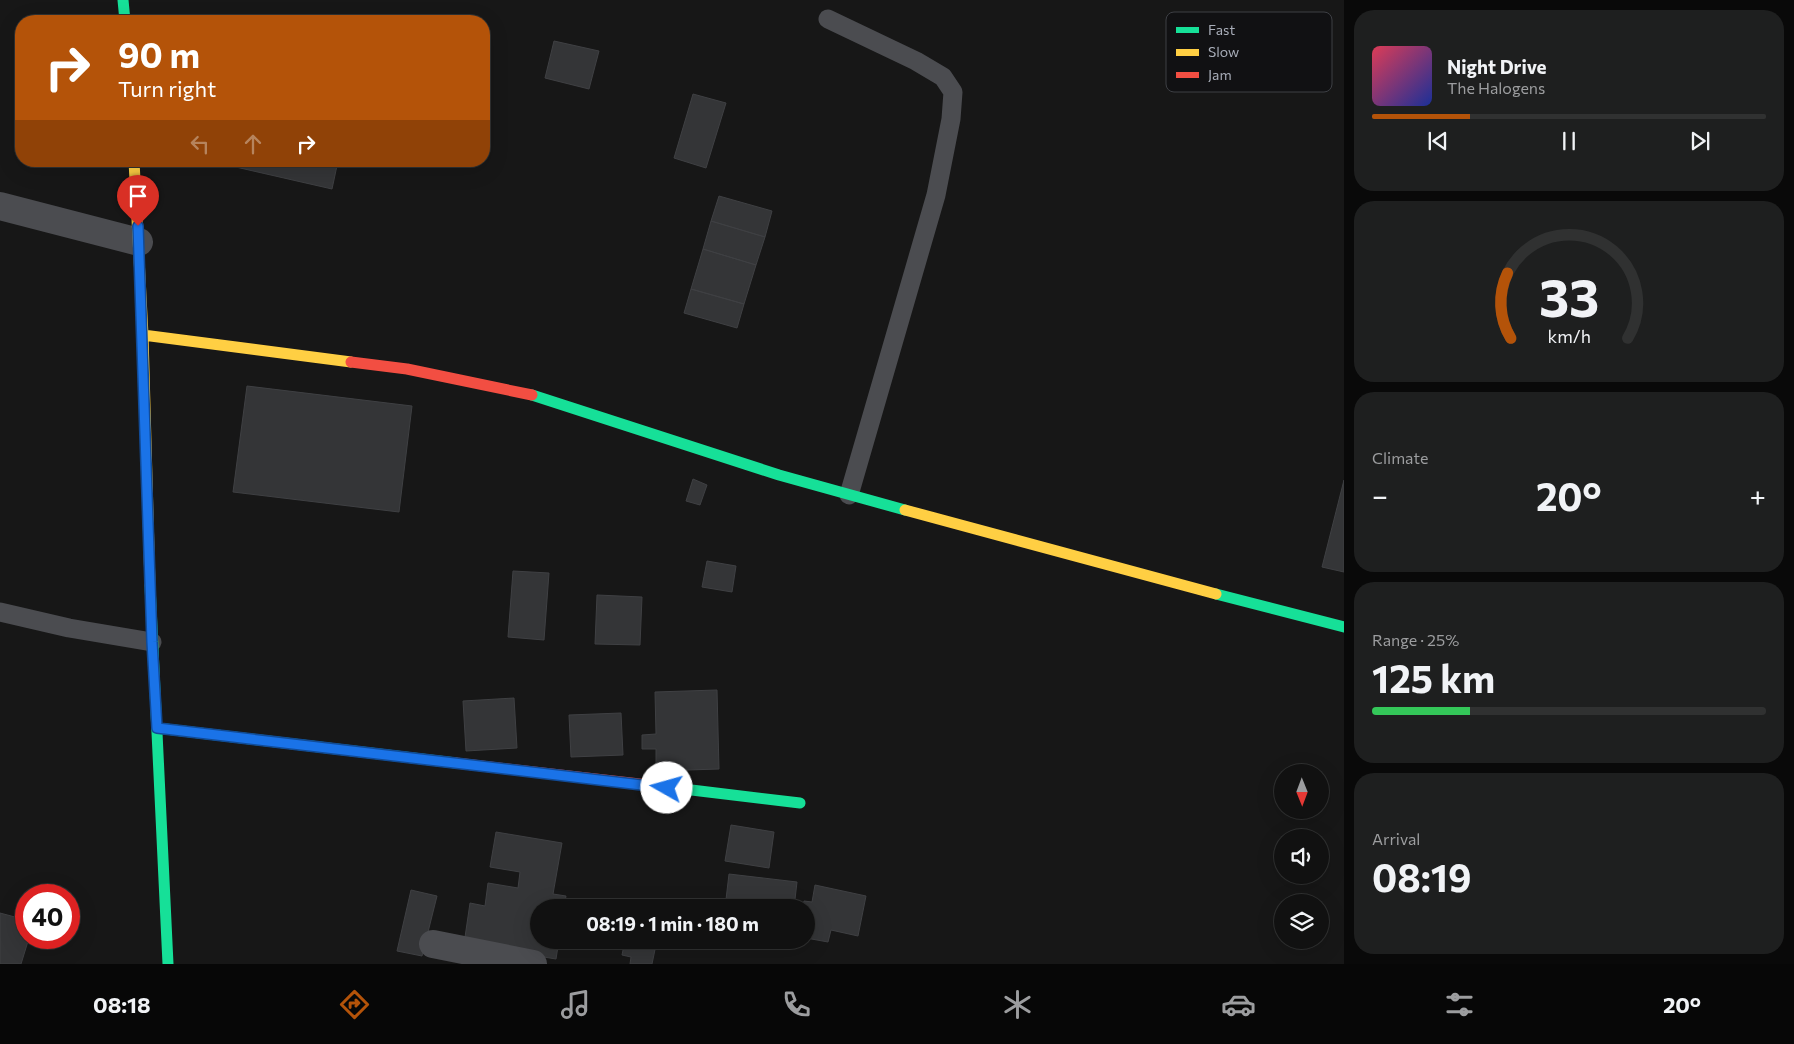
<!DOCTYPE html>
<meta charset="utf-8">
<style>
:root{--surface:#111;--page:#1e1f1f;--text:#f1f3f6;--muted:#9c9d9f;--line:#303131;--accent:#b45309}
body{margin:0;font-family:Commissioner,sans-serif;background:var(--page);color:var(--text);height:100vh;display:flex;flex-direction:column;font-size:19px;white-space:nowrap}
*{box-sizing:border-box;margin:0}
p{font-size:16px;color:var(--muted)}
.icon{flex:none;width:28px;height:28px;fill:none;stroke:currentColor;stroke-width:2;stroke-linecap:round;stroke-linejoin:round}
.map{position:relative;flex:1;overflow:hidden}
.details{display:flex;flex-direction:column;gap:10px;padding:10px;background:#090909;width:450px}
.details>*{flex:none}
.hud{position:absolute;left:15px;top:15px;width:475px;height:152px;border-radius:20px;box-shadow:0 5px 20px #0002,0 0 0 1px var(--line);background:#b45309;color:#fff;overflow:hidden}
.needle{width:32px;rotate:179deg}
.tools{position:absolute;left:1274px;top:764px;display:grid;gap:10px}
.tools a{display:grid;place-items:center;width:55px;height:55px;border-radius:50%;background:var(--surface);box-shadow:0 5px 20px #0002,0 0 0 1px var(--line);font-size:25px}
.speed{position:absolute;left:15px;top:884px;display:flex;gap:10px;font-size:25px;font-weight:700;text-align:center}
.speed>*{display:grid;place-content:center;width:65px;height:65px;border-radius:50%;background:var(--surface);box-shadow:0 5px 20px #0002,0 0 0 1px var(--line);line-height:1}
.speed .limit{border:8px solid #d22;background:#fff;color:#111}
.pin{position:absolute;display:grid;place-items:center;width:42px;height:42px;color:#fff;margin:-51px -21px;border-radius:50% 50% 50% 0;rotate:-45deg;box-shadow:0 0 5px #0007}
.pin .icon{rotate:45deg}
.me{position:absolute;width:55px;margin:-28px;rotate:277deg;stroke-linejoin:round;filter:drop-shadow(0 0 4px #0008)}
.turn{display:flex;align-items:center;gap:18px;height:105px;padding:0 20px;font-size:22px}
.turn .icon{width:65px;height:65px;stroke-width:2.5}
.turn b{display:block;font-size:35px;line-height:42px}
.lanes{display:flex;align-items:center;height:48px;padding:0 20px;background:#0003;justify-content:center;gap:25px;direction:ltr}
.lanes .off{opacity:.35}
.big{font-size:38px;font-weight:700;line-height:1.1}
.details .card{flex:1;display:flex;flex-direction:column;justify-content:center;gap:8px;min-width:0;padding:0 18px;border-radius:20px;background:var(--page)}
.details .dial{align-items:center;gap:0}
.dial svg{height:130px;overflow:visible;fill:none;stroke:var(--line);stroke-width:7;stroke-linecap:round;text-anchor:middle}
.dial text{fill:var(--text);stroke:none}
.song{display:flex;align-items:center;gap:15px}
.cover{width:60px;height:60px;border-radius:8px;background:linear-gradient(135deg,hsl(350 70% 55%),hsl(230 70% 35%))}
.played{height:5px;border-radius:2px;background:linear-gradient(90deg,var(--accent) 25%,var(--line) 25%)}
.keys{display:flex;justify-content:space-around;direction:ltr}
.heat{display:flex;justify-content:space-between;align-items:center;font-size:28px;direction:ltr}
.charge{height:8px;border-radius:4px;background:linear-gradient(90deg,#34c759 25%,var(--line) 0)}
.trip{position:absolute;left:530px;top:899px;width:285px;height:50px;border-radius:25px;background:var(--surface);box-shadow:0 5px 20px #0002,0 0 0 1px var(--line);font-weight:700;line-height:50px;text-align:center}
.tab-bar{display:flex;height:80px;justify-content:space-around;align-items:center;background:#070707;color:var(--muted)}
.tab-bar .icon{width:35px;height:35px}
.tab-bar .selected{color:var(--accent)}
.tab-bar b{font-size:22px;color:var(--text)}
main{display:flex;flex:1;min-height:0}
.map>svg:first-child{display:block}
.building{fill:#343537;stroke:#3f4043}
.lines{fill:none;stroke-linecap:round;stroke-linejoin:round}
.lane{stroke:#4b4c50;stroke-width:19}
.street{stroke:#4b4c50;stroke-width:28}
.fast{stroke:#16e098;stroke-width:11}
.slow{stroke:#ffcf43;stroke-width:11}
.jam{stroke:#f24e42;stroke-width:11}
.route-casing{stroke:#114b97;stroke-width:12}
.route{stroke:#1a73e8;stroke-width:9}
.key{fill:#111113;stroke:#3e4045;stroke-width:1}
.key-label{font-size:14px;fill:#a8adb8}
</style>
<main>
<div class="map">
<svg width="1344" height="964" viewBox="0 0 1344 964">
<rect width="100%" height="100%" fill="#171717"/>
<path class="building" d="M554 41 599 51 589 89 545 78Z
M693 94 726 103 706 168 674 158Z
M228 161H338L332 189 227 165Z
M719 196 772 211 765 237 711 221Z
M711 221 765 237 756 265 703 249Z
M703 249 756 265 744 304 691 289Z
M691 289 744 304 737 328 684 313Z
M247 386 412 406 399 512 233 492Z
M693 479 707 485 700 505 686 501Z
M1344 480V572L1322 567Z
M707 561 736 566 732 592 702 587Z
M513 571 549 573 544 640 508 637Z
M597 595 642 597 640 645 595 644Z
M717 690 719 769 656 771V749H642V735L656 734 655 692Z
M514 698 517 748 466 751 463 701Z
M621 713 623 755 571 757 569 715Z
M731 825 774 832 769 868 725 861Z
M496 832 562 843 553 894 566 896 564 908H539V940H559L556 959 464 944 470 903 485 906 488 883 518 888 520 872 490 867Z
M729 874 797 882 794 908H725Z
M815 885 866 896 858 936 831 930 828 942 806 938V908H802L804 901 812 902Z
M411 890 437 896 422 956 397 951Z
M0 913 26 920V938H29L21 964H0Z
M625 940H657L652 964H630L631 957 622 955Z"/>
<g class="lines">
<path class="lane" d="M828 19 916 61 943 77 953 92 951 119 936 195 849 495
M0 612 69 628 152 642"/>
<path class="street" d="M0 206 139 242
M433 944 533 964"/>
<path class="fast" d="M123 0 125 21
M532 395 779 475 905 510
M150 585 168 964
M1216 594 1344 627
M157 728 456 763
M675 788 800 803"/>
<path class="slow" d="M134 161 143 335 150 585
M143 335 351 362
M905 510 1216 594"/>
<path class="jam" d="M351 362 407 369 532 395
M456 763 675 788"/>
</g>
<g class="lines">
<defs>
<path id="route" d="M138 226 152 642 157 728 667 788"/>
</defs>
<use href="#route" class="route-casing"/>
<use href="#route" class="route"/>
</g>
<rect x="1166" y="12" width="166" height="80" rx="8" class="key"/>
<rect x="1176" y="27" width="23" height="6" fill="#16e098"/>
<rect x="1176" y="49" width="23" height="7" fill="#ffcf43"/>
<rect x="1176" y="72" width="23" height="6" fill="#f24e42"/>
<g class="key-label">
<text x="1208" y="35">Fast</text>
<text x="1208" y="57">Slow</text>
<text x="1208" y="80">Jam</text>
</g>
</svg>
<div class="tools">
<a><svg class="needle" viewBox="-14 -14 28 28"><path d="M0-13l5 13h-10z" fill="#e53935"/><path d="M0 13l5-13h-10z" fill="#9c9d9f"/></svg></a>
<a><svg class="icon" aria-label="sound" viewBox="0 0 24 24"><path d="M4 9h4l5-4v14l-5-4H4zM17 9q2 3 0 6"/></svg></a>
<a><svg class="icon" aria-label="layers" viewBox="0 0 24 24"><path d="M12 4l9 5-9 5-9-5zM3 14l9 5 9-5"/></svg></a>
</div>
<div class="speed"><div class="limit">40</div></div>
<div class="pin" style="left:138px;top:226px;background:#d93025"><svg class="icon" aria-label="arrive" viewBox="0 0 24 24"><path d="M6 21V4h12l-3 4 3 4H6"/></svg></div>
<svg class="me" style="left:667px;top:788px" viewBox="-20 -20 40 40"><circle r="19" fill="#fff"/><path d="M0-13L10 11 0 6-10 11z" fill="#1a73e8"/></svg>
<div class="trip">08:19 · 1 min · 180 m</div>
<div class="hud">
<div class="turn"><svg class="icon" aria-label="right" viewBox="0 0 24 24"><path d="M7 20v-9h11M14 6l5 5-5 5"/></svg><div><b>90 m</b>Turn right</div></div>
<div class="lanes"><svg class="icon off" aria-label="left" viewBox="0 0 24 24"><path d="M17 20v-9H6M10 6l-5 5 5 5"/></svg><svg class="icon off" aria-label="ahead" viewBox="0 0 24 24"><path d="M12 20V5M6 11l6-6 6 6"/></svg><svg class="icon" aria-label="right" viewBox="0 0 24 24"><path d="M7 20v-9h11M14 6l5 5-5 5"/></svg></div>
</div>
</div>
<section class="details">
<div class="card">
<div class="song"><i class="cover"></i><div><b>Night Drive</b><p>The Halogens</p></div></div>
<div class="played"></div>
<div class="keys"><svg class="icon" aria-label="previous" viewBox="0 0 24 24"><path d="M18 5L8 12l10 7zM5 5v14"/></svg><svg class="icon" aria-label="pause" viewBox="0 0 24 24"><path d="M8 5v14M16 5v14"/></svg><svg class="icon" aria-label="next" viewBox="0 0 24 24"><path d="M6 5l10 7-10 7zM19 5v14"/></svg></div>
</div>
<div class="card dial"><svg viewBox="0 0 100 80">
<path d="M14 69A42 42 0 1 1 86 69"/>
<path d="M14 69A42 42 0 0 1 12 29" stroke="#b45309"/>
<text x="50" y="56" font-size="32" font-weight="700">33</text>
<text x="50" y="72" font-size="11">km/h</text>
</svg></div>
<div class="card"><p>Climate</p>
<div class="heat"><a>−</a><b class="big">20°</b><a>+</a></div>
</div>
<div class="card"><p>Range · 25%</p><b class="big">125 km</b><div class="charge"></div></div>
<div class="card"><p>Arrival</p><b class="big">08:19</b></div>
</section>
</main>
<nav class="tab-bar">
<b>08:18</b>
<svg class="icon selected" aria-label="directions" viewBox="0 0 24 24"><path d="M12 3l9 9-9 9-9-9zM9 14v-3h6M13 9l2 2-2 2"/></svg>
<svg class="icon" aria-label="music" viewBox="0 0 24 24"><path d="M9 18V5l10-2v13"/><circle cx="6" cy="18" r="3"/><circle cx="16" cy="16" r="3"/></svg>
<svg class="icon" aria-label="phone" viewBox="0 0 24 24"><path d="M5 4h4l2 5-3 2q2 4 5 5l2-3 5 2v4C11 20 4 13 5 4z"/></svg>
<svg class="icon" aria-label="climate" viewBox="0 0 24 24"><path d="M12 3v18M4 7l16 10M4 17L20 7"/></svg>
<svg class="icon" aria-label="car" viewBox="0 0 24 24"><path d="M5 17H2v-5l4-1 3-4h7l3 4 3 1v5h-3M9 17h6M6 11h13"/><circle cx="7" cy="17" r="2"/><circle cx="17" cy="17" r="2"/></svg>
<svg class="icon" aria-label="filters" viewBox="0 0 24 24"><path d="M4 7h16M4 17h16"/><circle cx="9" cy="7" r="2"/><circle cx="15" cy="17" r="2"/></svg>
<b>20°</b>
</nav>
